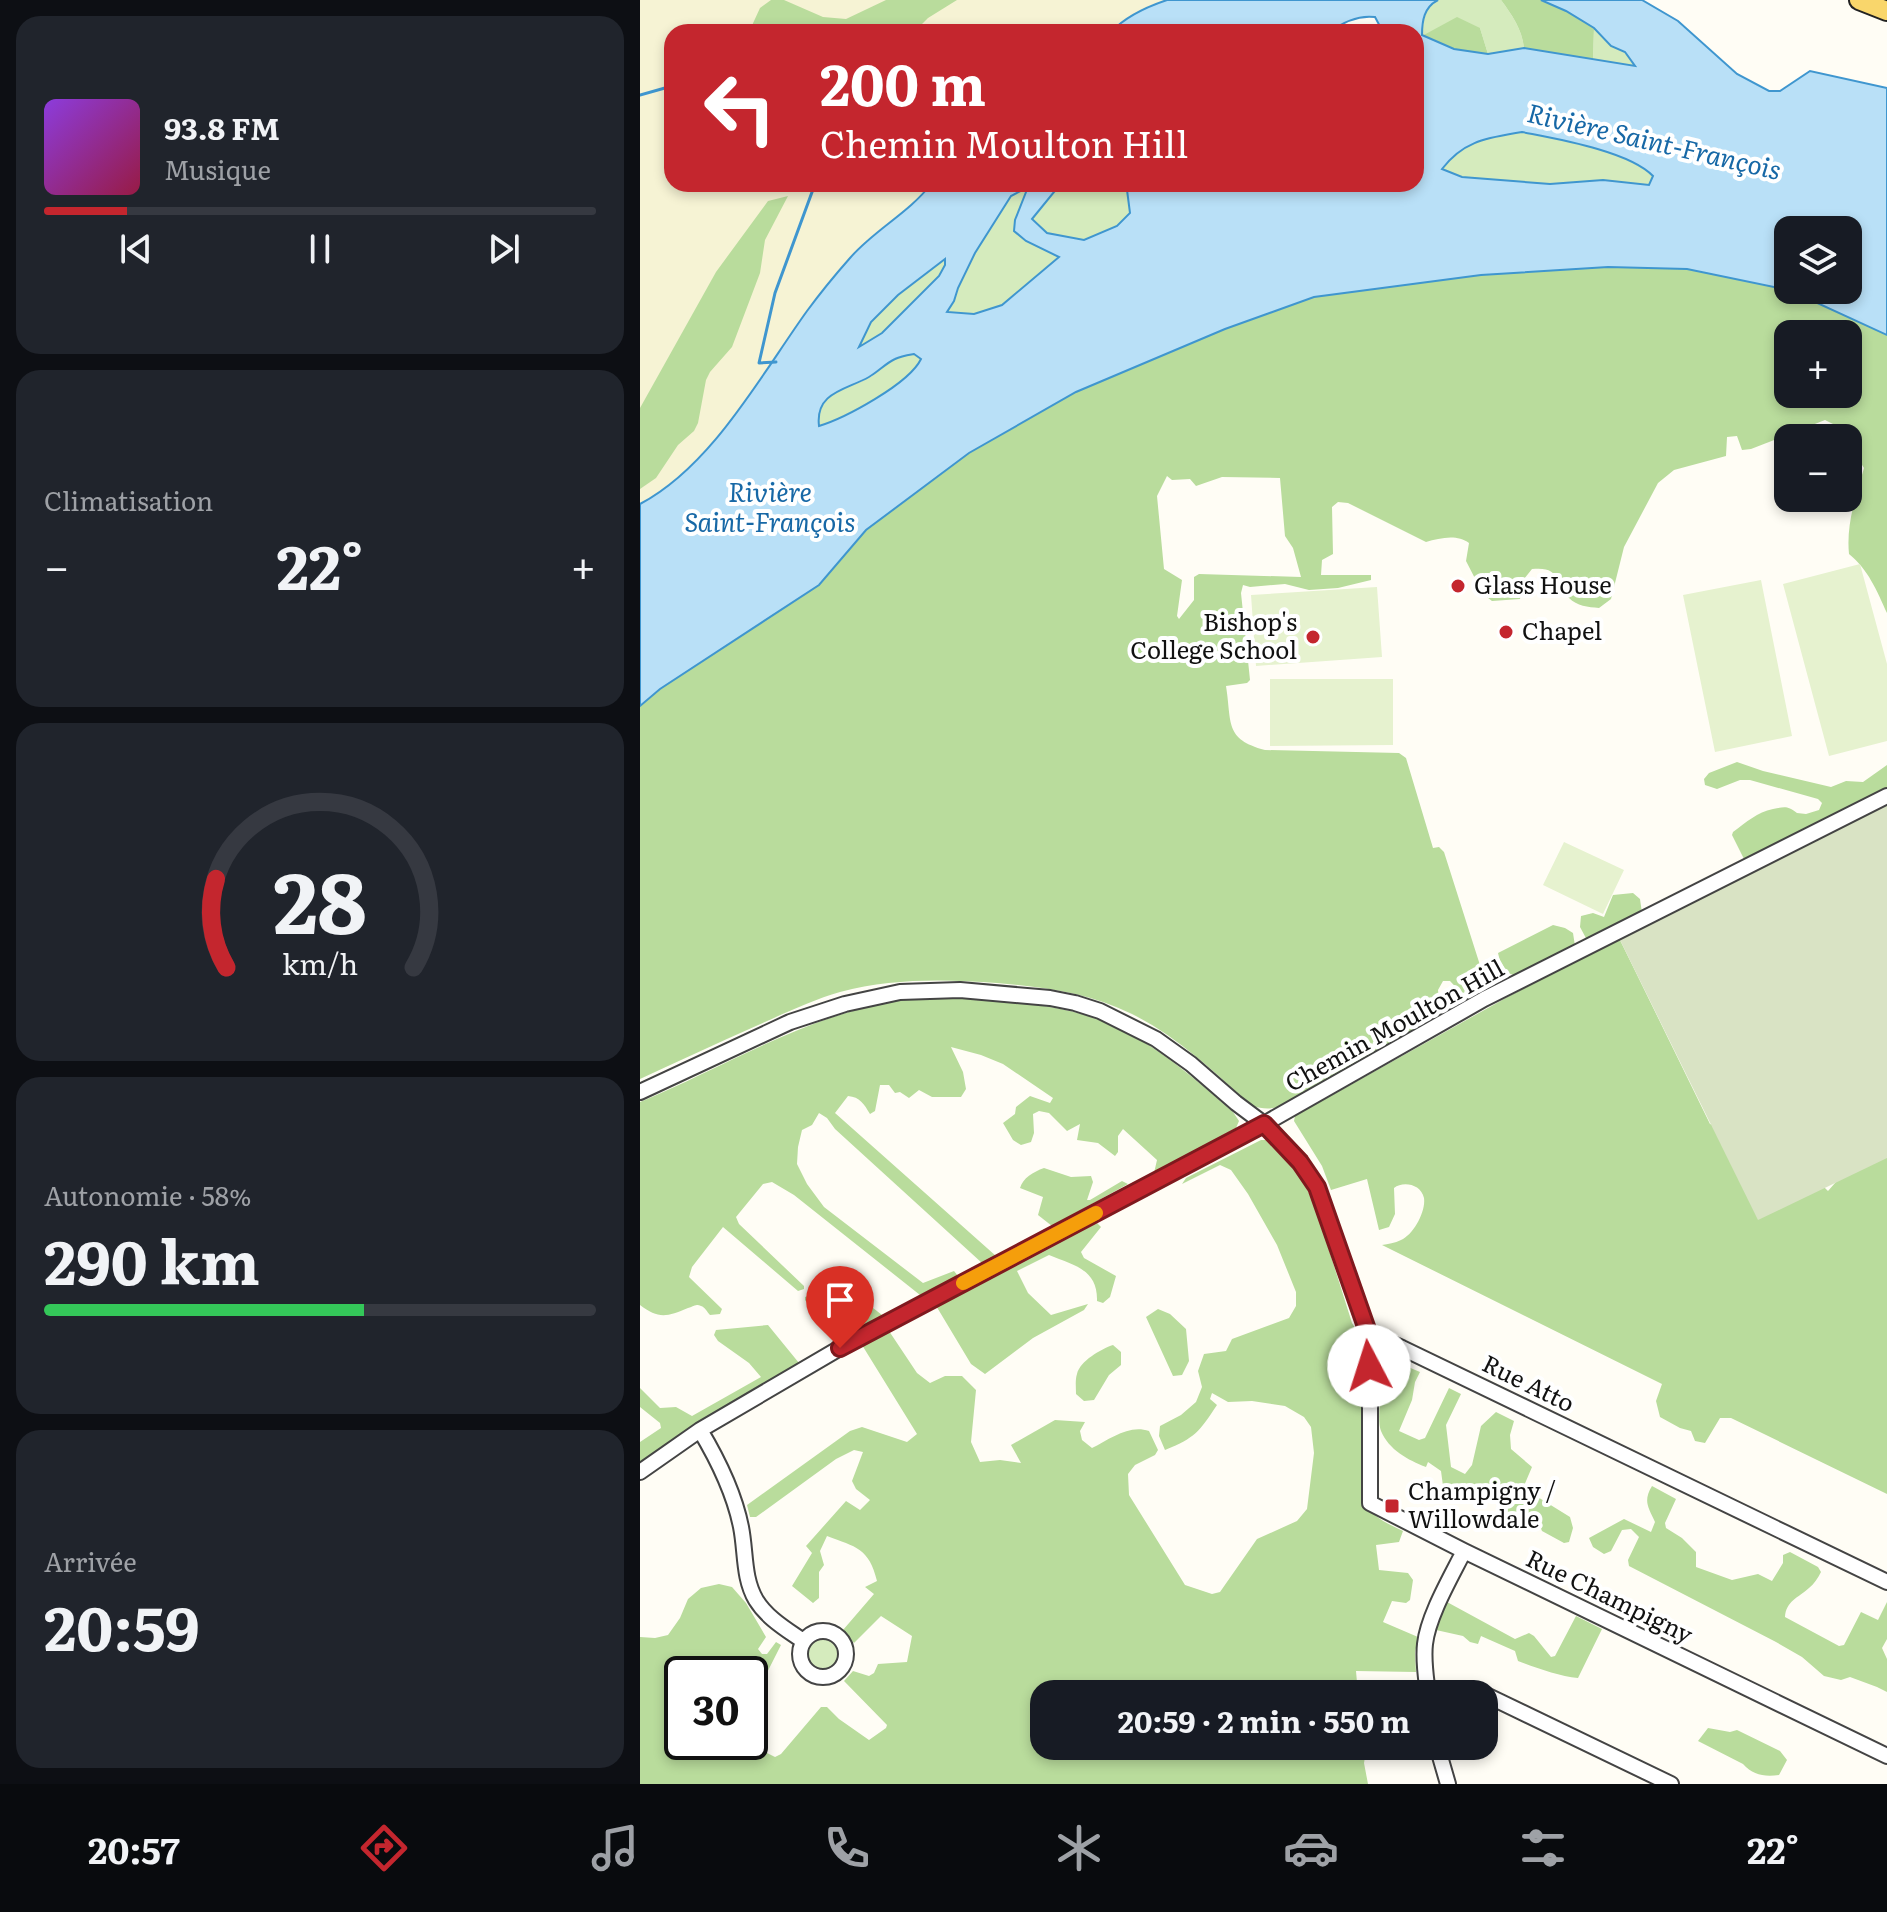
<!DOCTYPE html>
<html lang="fr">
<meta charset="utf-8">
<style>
:root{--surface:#171b24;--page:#20242c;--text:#f1f3f6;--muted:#9ea1a6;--line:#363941;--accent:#c4262e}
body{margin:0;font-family:Literata,serif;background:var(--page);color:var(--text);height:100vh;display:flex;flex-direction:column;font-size:30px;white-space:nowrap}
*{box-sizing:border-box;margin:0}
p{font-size:26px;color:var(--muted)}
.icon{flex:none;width:44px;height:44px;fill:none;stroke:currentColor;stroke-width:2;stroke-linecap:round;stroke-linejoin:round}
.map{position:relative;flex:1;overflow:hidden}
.details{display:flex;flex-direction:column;gap:16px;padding:16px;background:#0d0f14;width:640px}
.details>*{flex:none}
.hud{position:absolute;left:24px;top:24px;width:760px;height:168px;border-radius:24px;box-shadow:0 4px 12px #0003;background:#c4262e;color:#fff;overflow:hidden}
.tools{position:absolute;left:1134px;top:216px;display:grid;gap:16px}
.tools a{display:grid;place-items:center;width:88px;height:88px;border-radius:16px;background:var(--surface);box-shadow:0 4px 12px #0003;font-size:40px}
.speed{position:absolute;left:24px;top:1656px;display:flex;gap:16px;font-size:40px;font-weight:700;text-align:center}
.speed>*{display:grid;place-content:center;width:104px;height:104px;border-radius:50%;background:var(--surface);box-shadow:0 4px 12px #0003;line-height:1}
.speed .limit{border:4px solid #111;border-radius:12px;background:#fff;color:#111}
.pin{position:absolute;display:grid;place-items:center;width:68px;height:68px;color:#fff;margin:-82px -34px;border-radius:50% 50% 50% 0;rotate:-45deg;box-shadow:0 0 8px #0007}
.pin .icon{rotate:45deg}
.me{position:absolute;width:88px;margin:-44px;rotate:355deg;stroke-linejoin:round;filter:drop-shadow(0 0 6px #0008)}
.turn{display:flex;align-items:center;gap:28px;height:168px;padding:0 24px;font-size:36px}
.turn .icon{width:104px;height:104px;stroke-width:2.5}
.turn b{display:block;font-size:56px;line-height:68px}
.big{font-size:60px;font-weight:700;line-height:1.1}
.details .widget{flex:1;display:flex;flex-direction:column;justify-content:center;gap:12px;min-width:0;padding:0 28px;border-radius:24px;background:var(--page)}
.details .dial{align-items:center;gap:0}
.dial svg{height:208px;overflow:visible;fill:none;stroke:var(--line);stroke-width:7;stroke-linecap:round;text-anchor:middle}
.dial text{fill:var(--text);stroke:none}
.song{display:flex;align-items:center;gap:24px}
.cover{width:96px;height:96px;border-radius:12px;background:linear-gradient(135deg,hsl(270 70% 55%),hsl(340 70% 35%))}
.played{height:8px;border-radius:4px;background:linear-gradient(90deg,var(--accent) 15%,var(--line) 15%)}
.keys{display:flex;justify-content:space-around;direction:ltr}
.heat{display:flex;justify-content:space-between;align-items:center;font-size:44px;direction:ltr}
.charge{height:12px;border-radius:6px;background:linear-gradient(90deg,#34c759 58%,var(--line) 0)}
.trip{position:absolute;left:390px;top:1680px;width:468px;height:80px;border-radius:24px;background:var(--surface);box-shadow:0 4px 12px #0003;font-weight:700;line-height:80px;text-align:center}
.menu{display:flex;height:128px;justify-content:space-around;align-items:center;background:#090b0e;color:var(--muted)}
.menu .icon{width:56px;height:56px}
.menu .active{color:var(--accent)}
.menu b{font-size:36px;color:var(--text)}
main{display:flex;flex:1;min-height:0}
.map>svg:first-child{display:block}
.farmland{fill:#f6f3d4}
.green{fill:#d5ebbd}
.forest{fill:#b9dc9c;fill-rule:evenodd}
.cemetery{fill:#d9e3c4}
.pitch{fill:#e6f2cf}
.water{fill:#b9e0f7;stroke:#3f96cf;stroke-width:2;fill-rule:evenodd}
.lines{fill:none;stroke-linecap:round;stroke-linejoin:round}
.stream{stroke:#3f96cf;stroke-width:3}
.minor-casing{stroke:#444;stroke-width:18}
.major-casing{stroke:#222;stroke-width:22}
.minor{stroke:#fff;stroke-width:14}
.major{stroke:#f9d66b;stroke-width:18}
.route-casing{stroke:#7f191e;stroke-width:20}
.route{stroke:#c4262e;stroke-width:14}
.slow{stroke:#f59e0b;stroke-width:14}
.poi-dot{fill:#c4262e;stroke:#fff;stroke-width:3}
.labels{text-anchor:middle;stroke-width:8;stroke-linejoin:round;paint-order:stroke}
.poi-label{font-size:24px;fill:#111;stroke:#fff;text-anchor:start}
.street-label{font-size:24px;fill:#111;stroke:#fff}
.water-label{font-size:26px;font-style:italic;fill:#1768a6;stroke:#fff}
</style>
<main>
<section class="details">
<div class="widget">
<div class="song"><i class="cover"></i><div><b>93.8 FM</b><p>Musique</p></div></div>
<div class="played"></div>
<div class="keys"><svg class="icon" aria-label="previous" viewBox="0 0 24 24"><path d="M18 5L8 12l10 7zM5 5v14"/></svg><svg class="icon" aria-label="pause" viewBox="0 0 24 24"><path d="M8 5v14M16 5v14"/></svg><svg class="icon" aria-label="next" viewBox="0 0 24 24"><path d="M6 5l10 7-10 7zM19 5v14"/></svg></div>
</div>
<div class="widget"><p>Climatisation</p>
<div class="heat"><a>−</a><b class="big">22°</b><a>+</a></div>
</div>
<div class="widget dial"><svg viewBox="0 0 100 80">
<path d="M14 69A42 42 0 1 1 86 69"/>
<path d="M14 69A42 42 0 0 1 10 35" stroke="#c4262e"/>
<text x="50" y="56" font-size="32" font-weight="700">28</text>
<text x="50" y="72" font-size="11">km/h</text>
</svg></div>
<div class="widget"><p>Autonomie · 58%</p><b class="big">290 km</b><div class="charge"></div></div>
<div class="widget"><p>Arrivée</p><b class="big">20:59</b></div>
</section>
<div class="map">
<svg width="1247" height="1784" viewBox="0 0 1247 1784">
<rect width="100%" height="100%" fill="#fffdf5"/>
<path class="farmland" d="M0 0H527L509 6 479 23 471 32H32V184H291L281 198 215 252 167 311 85 429 50 466 18 494 0 504Z"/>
<path class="green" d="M798 0H861C872 15 882 29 884 48L848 54 840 28 782 36C782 22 784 7 798 0Z
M954 28 971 46 985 52 997 66 953 60Z
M882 132C919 140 986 150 1013 176L1009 185 963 180 910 184 822 177 801 169C826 139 846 139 882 132Z
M424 184H482L487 190 490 213 477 226 444 240 407 233 392 219 418 187Z
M388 186 375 220 386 241 420 256 362 305 334 314 307 312 314 301 318 288 335 253 371 196Z
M305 258V265L299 276 242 333 218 348 231 322 258 295Z
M274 354 282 359C268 386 207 415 179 427 176 392 205 390 229 378 238 373 245 363 255 359 260 356 268 355 274 354Z
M164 1654a18 18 0 1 1 36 0a18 18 0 1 1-36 0Z"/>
<path class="forest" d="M131 0H144L183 17 206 19 246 0H317L288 18 274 32H109L120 8Z
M861 0H901L926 11 954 28 953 60 884 48C882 29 872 15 861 0Z
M817 17 840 28 848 54 814 49 782 36Z
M148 196 125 240 120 273 92 347 70 372 66 380 58 423 54 431 38 445 16 478 0 489V408L76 272 128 201Z
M968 267 1047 269 1150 290 1247 335V613C1237 591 1228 569 1209 554 1206 524 1216 496 1224 468L1208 443V438H1204L1195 425 1185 420 1111 449 1102 450 1097 436 1087 437 1086 456 1034 470 1018 483 984 547 971 599 959 608C948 607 937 606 929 598 913 584 923 566 892 569L884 579 880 599 852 601 843 594 826 561 829 543C817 534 800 538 786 542L708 503 698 502 692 507 693 554 682 560 681 575H731V580L698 588 669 590 645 584 610 587 603 585 601 593 610 680 607 683 586 686C592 723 584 739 625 750L759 753 766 758 793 848 799 847 804 852 839 962 844 986 842 995 830 1002 810 981H803L798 990 801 1018 640 1107C630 1109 622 1109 612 1106 574 1072 538 1037 492 1014 449 993 404 987 357 983 304 979 252 978 200 992 172 1000 143 1014 116 1026 77 1043 39 1061 0 1079V706L20 689 179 585 226 530 329 453 436 392 585 329 674 297 841 275ZM1148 334H1208V394H1148ZM527 476 532 480 550 479 556 486 582 477 640 478 645 536 653 548 661 577 559 574 554 577V600L539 619 537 616 542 580 524 569 517 496Z
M1097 762 1123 771 1191 787 1206 781 1223 782 1247 765V791L1105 861 1092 835 1093 832C1107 822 1117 812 1133 809 1144 807 1147 805 1157 813L1166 814 1179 810 1182 803 1178 799 1110 780H1100L1077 789 1065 785 1064 779 1069 773Z
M993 893 1000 899 1002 913 947 940 940 927 941 916 953 913 964 917 973 895Z
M913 925 925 928 933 933 935 946 876 976 868 973 860 961 858 953Z
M979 938 1070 1124 1097 1133 1178 1181 1188 1191 1239 1133 1247 1136V1494L1091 1418H1080L1065 1443 1055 1441 1051 1431 1040 1428 1020 1417 1016 1401 1022 1384 742 1245C748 1244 755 1243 761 1240 773 1235 786 1212 784 1198 781 1184 763 1181 754 1188L755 1214 749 1227 739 1230 727 1179 691 1190 682 1166 654 1121 655 1116 678 1103 864 999Z
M319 997C357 1001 397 1003 434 1012 497 1027 546 1071 593 1112L599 1121 596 1128 514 1173 517 1160 483 1129 478 1136V1152L475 1156 458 1143 437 1140 440 1124 427 1131 409 1113 399 1111 393 1114 394 1133 391 1142 381 1145 373 1140 363 1123 375 1114 376 1107 390 1096 410 1103 413 1098 363 1064 341 1055 311 1047 323 1072 326 1089 321 1097H292L279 1090 269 1098 260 1092 255 1093 249 1085H240L235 1111 230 1114C224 1104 220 1097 208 1096L195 1113 356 1256 342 1263 195 1129 187 1118 179 1113 172 1125 162 1130 158 1147 157 1164 167 1184 184 1207 283 1283 314 1271 318 1276 280 1295 154 1195 132 1182 123 1184 96 1217 99 1224 164 1286V1289L158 1291 83 1227 52 1267 49 1277 82 1309 80 1314 70 1315C67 1312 65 1307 61 1306 55 1303 53 1307 48 1308 27 1317 18 1319 0 1305V1102C84 1067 167 1015 257 1001 277 998 299 998 319 997Z
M621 1140H626L663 1179 678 1215 712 1323 721 1338 722 1498C730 1516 746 1523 763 1531L759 1542 736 1545 739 1570 768 1573 773 1580 770 1600 766 1603 752 1601 743 1622 778 1637 775 1653 776 1672 716 1671 718 1694H404V1746H744L726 1751 724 1763 728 1784H0V1637L15 1638 28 1635 40 1618 48 1599 61 1588 79 1584 92 1587 106 1603 126 1637 118 1649 122 1654H127L136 1642 141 1645 110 1706V1674H42V1742H110V1731L114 1733 112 1739 126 1747 127 1753 135 1757 141 1754 181 1707H187L199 1719 229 1740 246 1728 247 1725 204 1681 213 1671 229 1676 234 1673 238 1664 267 1662 272 1636 241 1616 214 1643 203 1630 234 1594 225 1587 237 1581C229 1548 216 1547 187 1536L180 1551 184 1565 179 1572V1598L173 1603 152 1586 172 1553 166 1546 206 1501 220 1510 230 1500 216 1489 212 1481 223 1452 214 1450 196 1459 116 1517H110L107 1505 210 1431 222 1427 267 1442 277 1434 222 1345 249 1331 277 1373 290 1383 305 1376H322L336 1390 331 1442 340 1462 360 1460 381 1463 371 1445 415 1420 445 1422 440 1431 442 1440 452 1448C470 1439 489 1424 509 1431L518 1450 515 1455 495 1465 488 1474 489 1495 545 1585 572 1594 580 1592 617 1539 657 1521 667 1509 674 1453 671 1427 664 1417 645 1406 612 1401 588 1402 572 1393 570 1399 577 1405C559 1432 555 1438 525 1450L519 1436 520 1426 541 1415 556 1402 562 1387 558 1371 564 1354 586 1351 592 1339 649 1318 656 1306V1292L637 1245 608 1194 591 1170 580 1165 542 1184 546 1178Z
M404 1168 431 1177 451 1176 453 1182 447 1200H450L482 1181 488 1184 412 1226 398 1215 403 1197 380 1188C383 1178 393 1172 404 1168Z
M457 1223 461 1227 441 1252 444 1258 476 1276 470 1297 463 1303 457 1301C458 1269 433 1265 409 1255L377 1271 388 1293 411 1315 448 1304 444 1310 393 1338 345 1374 331 1364 295 1304Z
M176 1293 193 1305 215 1300 228 1304 242 1315 205 1339 187 1328 165 1300V1297Z
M518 1309 530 1314 546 1329 549 1361 542 1375 533 1376 506 1317Z
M128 1325 159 1363 157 1366 52 1428 0 1463V1442L21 1428 20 1423 0 1407V1388L20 1408 36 1407 52 1416 121 1377 109 1363 78 1341 74 1335 76 1330Z
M473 1345 481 1352V1365L469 1375 454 1400 444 1401 436 1394C436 1388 435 1380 437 1374 440 1361 461 1349 473 1345Z
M761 1364 780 1372 775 1382 772 1400 759 1431 779 1440 785 1438 809 1388 821 1394 806 1425 811 1467 825 1474 832 1465 841 1426 856 1412 874 1421 870 1435 871 1449 892 1467 883 1488 930 1517 933 1528 929 1542 924 1543 902 1531 898 1521 888 1515 871 1516 857 1513 862 1500 825 1483 810 1491 803 1486 801 1471 788 1462 786 1467C768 1460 749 1450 741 1431 737 1421 741 1397 741 1385L752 1384Z
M1012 1486 1036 1499 1025 1523 1026 1528 1042 1538 1056 1552V1567L1092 1580 1118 1574 1132 1581 1143 1563V1555L1150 1552 1178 1567 1181 1572C1178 1578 1174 1584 1169 1588 1158 1598 1146 1601 1145 1617L1199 1646 1204 1645 1221 1612 1238 1620 1247 1602V1639L1242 1648 1247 1659V1692L1237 1687 1210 1677 1201 1680 1184 1676 1162 1657 1136 1642 989 1566 988 1560 999 1537 991 1529 982 1530 971 1551 964 1554 953 1547 949 1538 984 1519 1011 1532 1015 1522C1008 1507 1003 1501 1012 1486Z
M807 1602 875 1639 889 1633 894 1636 911 1657 915 1656 936 1616 962 1629 938 1678C919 1676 897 1668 878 1661L875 1651 841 1636 838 1644 830 1642 823 1636 796 1630 797 1622Z
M1068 1728 1090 1732 1097 1730 1140 1751 1147 1760 1139 1775C1124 1777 1113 1775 1103 1764L1058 1741Z"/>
<path class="cemetery" d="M1247 805V1158L1118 1220 978 936Z"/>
<path class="pitch" d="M1220 564 1247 664V741L1189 756 1143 584Z
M1121 580 1152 736 1075 752 1043 595Z
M737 587 742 657 616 666 611 595Z
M630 679H753V745L630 746Z
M924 842 984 870 963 914 903 885Z"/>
<path class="water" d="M527 0H798C784 7 782 21 782 35L814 49 848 54 884 48 995 66 985 52 971 46 954 28 926 11 901 0H1002L1038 21 1097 74 1129 91H1140L1170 71 1247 88V335L1149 290H1208V230H1148V290L1047 269 968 267 841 275 674 297 585 329 436 392 329 453 226 530 179 585 20 689 0 706V504C72 466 121 375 167 311 181 292 195 275 210 258 234 230 269 213 291 184H424L418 187 392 219 407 233 444 240 477 226 490 213 487 190 482 184H776V32H743L735 17C719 15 703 22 690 32H471C486 16 506 7 527 0ZM882 132C917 139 989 151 1013 176L1009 185 963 180 910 184 822 177 802 169C824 140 848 138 882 132ZM388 187 375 220 374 231 386 241 419 257 362 305 334 314 307 312 314 301 318 288 335 253 371 196ZM305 259V265L299 276 242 333 219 347 231 322 258 295ZM274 354 281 359C269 384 205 418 179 426 175 392 206 390 229 377 238 372 246 363 255 359 261 356 268 355 274 354Z"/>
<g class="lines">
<path class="stream" d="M0 95 32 86
M136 362 119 363 135 293 175 184"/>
<defs>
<path id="minor" d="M0 1092 150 1022 205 1004 260 992 320 990 410 998 435 1003 460 1011 516 1039 551 1064 596 1103 624 1124 660 1162 677 1187 730 1338V1503L824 1551 1247 1756
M731 1343 753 1344 762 1348 1247 1582
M60 1430C78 1460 94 1492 101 1527 106 1552 103 1578 116 1600 127 1618 146 1629 163 1641
M0 1472 60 1430 200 1348 624 1124 844 999 1247 796
M160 1654a23 23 0 1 1 46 0a23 23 0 1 1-46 0Z
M788 1694C786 1677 783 1661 785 1644 788 1616 811 1577 824 1551
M818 1694 833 1692 844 1694
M844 1694 1031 1784
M797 1746 808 1784"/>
<path id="major" d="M1219 0 1247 11"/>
</defs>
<use href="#minor" class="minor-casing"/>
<use href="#major" class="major-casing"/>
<use href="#minor" class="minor"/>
<use href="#major" class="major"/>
</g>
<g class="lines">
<defs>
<path id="route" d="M200 1348 624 1124 660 1162 677 1187 730 1338 729 1366"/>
</defs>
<use href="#route" class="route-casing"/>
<use href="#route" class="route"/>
<path class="slow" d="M323 1283 456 1213"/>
</g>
<g class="poi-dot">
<circle cx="818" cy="586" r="8"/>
<circle cx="866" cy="632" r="8"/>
<circle cx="673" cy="637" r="8"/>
<rect x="744" y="1498" width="16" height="16" rx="4"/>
</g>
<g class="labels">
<g class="poi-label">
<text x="834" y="594">Glass House</text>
<text x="657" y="631" text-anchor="end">Bishop's<tspan x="657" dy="28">College School</tspan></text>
<text x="882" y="640">Chapel</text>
<text x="768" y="1500">Champigny /<tspan x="768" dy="28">Willowdale</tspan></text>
</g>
<g class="street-label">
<text transform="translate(755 1026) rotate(-29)" y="8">Chemin Moulton Hill</text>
<text transform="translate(888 1384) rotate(26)" y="8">Rue Atto</text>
<text transform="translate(969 1597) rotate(26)" y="8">Rue Champigny</text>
</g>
<g class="water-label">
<text transform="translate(1014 142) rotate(13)" y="9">Rivière Saint-François</text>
<text x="130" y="502">Rivière<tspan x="130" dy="30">Saint-François</tspan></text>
</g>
</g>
</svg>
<div class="tools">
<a><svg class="icon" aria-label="layers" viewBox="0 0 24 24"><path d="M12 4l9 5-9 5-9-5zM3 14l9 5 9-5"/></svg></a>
<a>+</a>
<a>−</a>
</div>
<div class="speed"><div class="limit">30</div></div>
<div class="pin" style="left:200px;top:1348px;background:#d93025"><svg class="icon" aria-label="arrive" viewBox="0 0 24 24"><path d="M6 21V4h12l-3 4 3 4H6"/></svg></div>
<svg class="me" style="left:729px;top:1366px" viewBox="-20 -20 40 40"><circle r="19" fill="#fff"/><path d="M0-13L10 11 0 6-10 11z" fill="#c4262e"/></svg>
<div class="trip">20:59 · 2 min · 550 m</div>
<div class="hud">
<div class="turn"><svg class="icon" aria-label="left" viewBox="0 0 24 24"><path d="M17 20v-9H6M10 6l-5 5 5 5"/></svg><div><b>200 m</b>Chemin Moulton Hill</div></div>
</div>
</div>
</main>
<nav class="menu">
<b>20:57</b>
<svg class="icon active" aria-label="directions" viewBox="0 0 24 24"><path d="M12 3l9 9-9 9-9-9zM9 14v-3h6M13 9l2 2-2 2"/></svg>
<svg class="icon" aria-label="music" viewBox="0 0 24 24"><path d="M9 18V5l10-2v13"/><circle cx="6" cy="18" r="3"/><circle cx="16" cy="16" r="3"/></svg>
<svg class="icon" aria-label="phone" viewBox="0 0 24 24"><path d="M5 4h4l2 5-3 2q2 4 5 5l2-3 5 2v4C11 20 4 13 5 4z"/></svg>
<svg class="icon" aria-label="climate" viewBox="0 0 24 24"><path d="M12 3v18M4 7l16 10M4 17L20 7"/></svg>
<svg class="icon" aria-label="car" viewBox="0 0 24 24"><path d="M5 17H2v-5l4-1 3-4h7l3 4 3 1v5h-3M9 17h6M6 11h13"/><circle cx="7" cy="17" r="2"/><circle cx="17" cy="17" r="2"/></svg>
<svg class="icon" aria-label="filters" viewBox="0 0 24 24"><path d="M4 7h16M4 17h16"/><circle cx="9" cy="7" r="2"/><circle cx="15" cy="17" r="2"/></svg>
<b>22°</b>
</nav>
